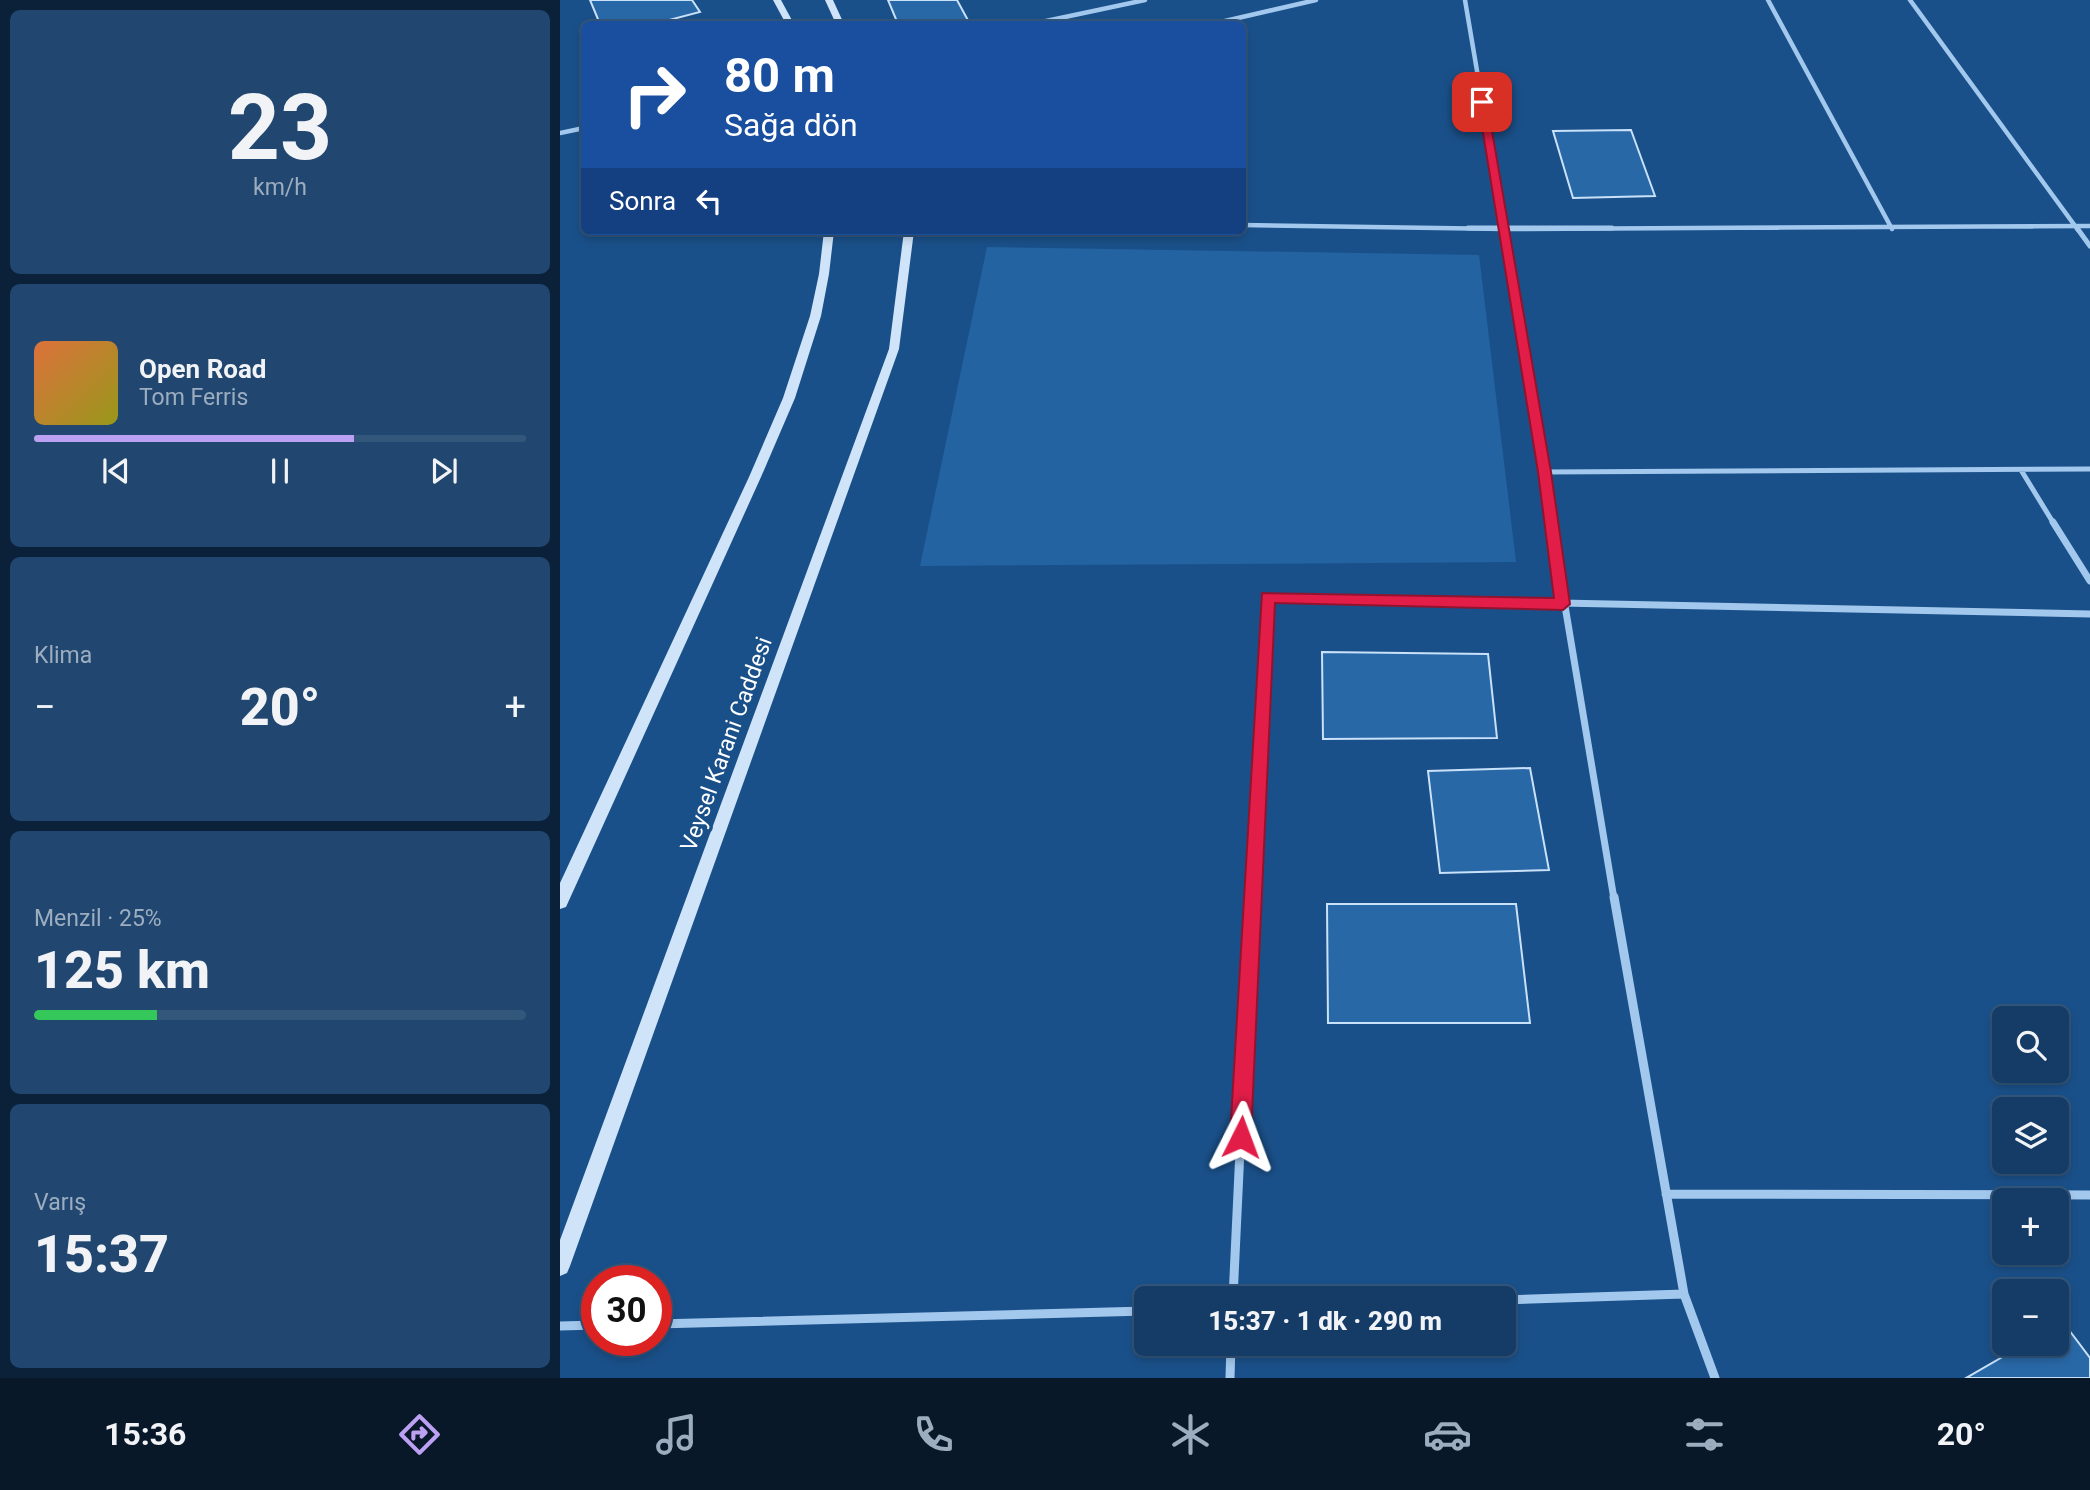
<!DOCTYPE html>
<html lang="tr">
<meta charset="utf-8">
<style>
:root{--surface:#143c67;--page:#214770;--text:#f1f3f6;--muted:#9dadc0;--line:#33567b;--accent:#bca0f2}
body{margin:0;font-family:Roboto,sans-serif;background:var(--page);color:var(--text);height:100vh;display:flex;flex-direction:column;font-size:26px;white-space:nowrap}
*{box-sizing:border-box;margin:0}
p{font-size:23px;color:var(--muted)}
.icon{flex:none;width:38px;height:38px;fill:none;stroke:currentColor;stroke-width:2;stroke-linecap:round;stroke-linejoin:round}
.map{position:relative;flex:1;overflow:hidden}
.drawer{display:flex;flex-direction:column;gap:10px;padding:10px;background:#0b2139;width:560px}
.drawer>*{flex:none}
.top-card{position:absolute;left:21px;top:21px;width:665px;height:214px;border-radius:10px;box-shadow:0 4px 10px #0003,0 0 0 2px var(--line);background:#1a4fa0;color:#fff;overflow:hidden}
.controls{position:absolute;left:1432px;top:1006px;display:grid;gap:14px}
.controls a{display:grid;place-items:center;width:77px;height:77px;border-radius:10px;background:var(--surface);box-shadow:0 4px 10px #0003,0 0 0 2px var(--line);font-size:35px}
.speed{position:absolute;left:21px;top:1265px;display:flex;gap:14px;font-size:35px;font-weight:700;text-align:center}
.speed>*{display:grid;place-content:center;width:91px;height:91px;border-radius:50%;background:var(--surface);box-shadow:0 4px 10px #0003,0 0 0 2px var(--line);line-height:1}
.speed .limit{border:10px solid #d22;background:#fff;color:#111}
.pin{position:absolute;display:grid;place-items:center;width:60px;height:60px;color:#fff;margin:-30px;border-radius:14px;box-shadow:0 4px 10px #0006}
.me{position:absolute;width:77px;margin:-38px;rotate:3deg;stroke-linejoin:round;filter:drop-shadow(0 0 5px #0008)}
.turn{display:flex;align-items:center;gap:24px;height:147px;padding:0 28px;font-size:32px}
.turn .icon{width:91px;height:91px;stroke-width:2.5}
.turn b{display:block;font-size:49px;line-height:60px}
.then{display:flex;align-items:center;height:66px;padding:0 28px;background:#0003;gap:14px;font-size:26px}
.big{font-size:52px;font-weight:800;line-height:1.1}
.drawer .card{flex:1;display:flex;flex-direction:column;justify-content:center;gap:10px;min-width:0;padding:0 24px;border-radius:10px;background:var(--page)}
.drawer .dial{align-items:center;gap:0}
.dial b{font-size:91px;line-height:1}
.song{display:flex;align-items:center;gap:21px}
.cover{width:84px;height:84px;border-radius:10px;background:linear-gradient(135deg,hsl(20 70% 55%),hsl(60 70% 35%))}
.played{height:7px;border-radius:4px;background:linear-gradient(90deg,var(--accent) 65%,var(--line) 65%)}
.keys{display:flex;justify-content:space-around;direction:ltr}
.heat{display:flex;justify-content:space-between;align-items:center;font-size:38px;direction:ltr}
.charge{height:10px;border-radius:5px;background:linear-gradient(90deg,#34c759 25%,var(--line) 0)}
.trip{position:absolute;left:574px;top:1286px;width:382px;height:70px;border-radius:10px;background:var(--surface);box-shadow:0 4px 10px #0003,0 0 0 2px var(--line);font-weight:800;line-height:70px;text-align:center}
.tabs{display:flex;height:112px;justify-content:space-around;align-items:center;background:#081829;color:var(--muted)}
.tabs .icon{width:49px;height:49px}
.tabs .current{color:var(--accent)}
.tabs b{font-size:32px;color:var(--text)}
main{display:flex;flex:1;min-height:0}
.map>svg:first-child{display:block}
.green{fill:#2363a2}
.building{fill:#2968a7;stroke:#c9e1f9;stroke-width:2}
.lines{fill:none;stroke-linecap:round;stroke-linejoin:round}
.minor-far3{stroke:#a3c8ed;stroke-width:4.5}
.minor-far2{stroke:#a3c8ed;stroke-width:5}
.minor-far1{stroke:#a3c8ed;stroke-width:7}
.minor{stroke:#a3c8ed;stroke-width:9}
.secondary{fill:#d0e4f9;fill-rule:evenodd}
.route{fill:#e11d48;stroke:#92132f;stroke-width:2}
.labels{text-anchor:middle;stroke-width:7;stroke-linejoin:round;paint-order:stroke}
.street-label{font-size:23px;fill:#fff;stroke:#1a5089}
</style>
<main>
<section class="drawer">
<div class="card dial"><b>23</b><p>km/h</p></div>
<div class="card">
<div class="song"><i class="cover"></i><div><b>Open Road</b><p>Tom Ferris</p></div></div>
<div class="played"></div>
<div class="keys"><svg class="icon" aria-label="previous" viewBox="0 0 24 24"><path d="M18 5L8 12l10 7zM5 5v14"/></svg><svg class="icon" aria-label="pause" viewBox="0 0 24 24"><path d="M8 5v14M16 5v14"/></svg><svg class="icon" aria-label="next" viewBox="0 0 24 24"><path d="M6 5l10 7-10 7zM19 5v14"/></svg></div>
</div>
<div class="card"><p>Klima</p>
<div class="heat"><a>−</a><b class="big">20°</b><a>+</a></div>
</div>
<div class="card"><p>Menzil · 25%</p><b class="big">125 km</b><div class="charge"></div></div>
<div class="card"><p>Varış</p><b class="big">15:37</b></div>
</section>
<div class="map">
<svg width="1530" height="1378" viewBox="0 0 1530 1378">
<rect width="100%" height="100%" fill="#1a5089"/>
<path class="green" d="M427 247 919 255 956 562 360 566Z"/>
<path class="building" d="M30 0H132L140 12 94 24H40Z
M328 0H397L410 24H338Z
M1071 130 1095 196 1013 198 993 131Z
M762 652 928 654 937 738 763 739Z
M970 768 989 870 880 873 868 771Z
M767 904H956L970 1023H768Z
M1503 1322 1530 1358V1378H1406L1465 1344H1496V1326Z"/>
<g class="lines">
<path class="minor-far3" d="M905 0 944 230
M1208 0 1332 229
M1350 0 1518 230
M472 24 585 0
M652 24 756 0
M0 133 24 128
M682 225 944 229 1530 226"/>
<path class="minor-far2" d="M908 228H1052
M943 228 991 524
M1517 228 1530 246
M1461 470 1494 524
M984 472 1530 469"/>
<path class="minor-far1" d="M991 522 1054 899
M1493 522 1530 581
M692 899 707 597 1530 614"/>
<path class="minor" d="M1054 897 1124 1294 1155 1378
M1106 1194 1530 1195
M673 1298 692 897
M943 1300 1124 1294
M96 1324 586 1311
M0 1326 37 1325
M670 1378 671 1344"/>
<path class="secondary" d="M213 0H221L234 24H226Z
M265 0H273L284 24H276Z
M264 231H274L269 274 261 316 235 398 201 477 6 907 0 909V883L189 477 223 398 250 316 259 274Z
M344 231H354L339 349 10 1266 7 1273 0 1276V1240L329 349Z"/>
</g>
<path class="route" d="M922 99 927 102 991 472 1010 604 1003 610 715 603 691 1137 688 1144 681 1147 673 1144 670 1137 702 593 994 598 978 472 918 102Z"/>
<g class="labels">
<g class="street-label">
<text transform="translate(166 744) rotate(-70)" y="8">Veysel Karani Caddesi</text>
</g>
</g>
</svg>
<div class="controls">
<a><svg class="icon" aria-label="search" viewBox="0 0 24 24"><circle cx="10" cy="10" r="6"/><path d="M15 15l6 6"/></svg></a>
<a><svg class="icon" aria-label="layers" viewBox="0 0 24 24"><path d="M12 4l9 5-9 5-9-5zM3 14l9 5 9-5"/></svg></a>
<a>+</a>
<a>−</a>
</div>
<div class="speed"><div class="limit">30</div></div>
<div class="pin" style="left:922px;top:102px;background:#d93025"><svg class="icon" aria-label="arrive" viewBox="0 0 24 24"><path d="M6 21V4h12l-3 4 3 4H6"/></svg></div>
<svg class="me" style="left:681px;top:1137px" viewBox="-20 -20 40 40"><path d="M0-17L14 15 0 8-14 15z" fill="#e11d48" stroke="#fff" stroke-width="4"/></svg>
<div class="trip">15:37 · 1 dk · 290 m</div>
<div class="top-card">
<div class="turn"><svg class="icon" aria-label="right" viewBox="0 0 24 24"><path d="M7 20v-9h11M14 6l5 5-5 5"/></svg><div><b>80 m</b>Sağa dön</div></div>
<div class="then">Sonra<svg class="icon" aria-label="left" viewBox="0 0 24 24"><path d="M17 20v-9H6M10 6l-5 5 5 5"/></svg></div>
</div>
</div>
</main>
<nav class="tabs">
<b>15:36</b>
<svg class="icon current" aria-label="directions" viewBox="0 0 24 24"><path d="M12 3l9 9-9 9-9-9zM9 14v-3h6M13 9l2 2-2 2"/></svg>
<svg class="icon" aria-label="music" viewBox="0 0 24 24"><path d="M9 18V5l10-2v13"/><circle cx="6" cy="18" r="3"/><circle cx="16" cy="16" r="3"/></svg>
<svg class="icon" aria-label="phone" viewBox="0 0 24 24"><path d="M5 4h4l2 5-3 2q2 4 5 5l2-3 5 2v4C11 20 4 13 5 4z"/></svg>
<svg class="icon" aria-label="climate" viewBox="0 0 24 24"><path d="M12 3v18M4 7l16 10M4 17L20 7"/></svg>
<svg class="icon" aria-label="car" viewBox="0 0 24 24"><path d="M5 17H2v-5l4-1 3-4h7l3 4 3 1v5h-3M9 17h6M6 11h13"/><circle cx="7" cy="17" r="2"/><circle cx="17" cy="17" r="2"/></svg>
<svg class="icon" aria-label="filters" viewBox="0 0 24 24"><path d="M4 7h16M4 17h16"/><circle cx="9" cy="7" r="2"/><circle cx="15" cy="17" r="2"/></svg>
<b>20°</b>
</nav>
